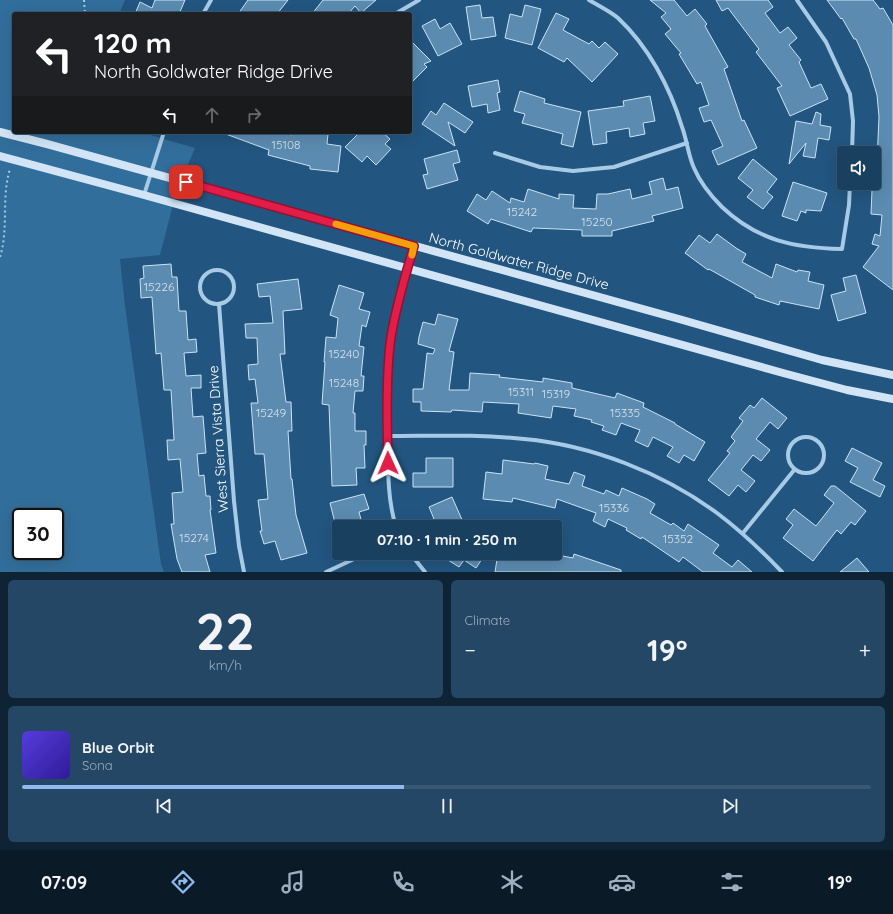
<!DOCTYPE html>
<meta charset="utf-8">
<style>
:root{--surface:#1a405f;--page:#234765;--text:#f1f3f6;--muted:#9fafbd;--line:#385974;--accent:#90b9f0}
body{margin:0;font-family:Quicksand,sans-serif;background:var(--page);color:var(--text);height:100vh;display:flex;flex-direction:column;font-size:15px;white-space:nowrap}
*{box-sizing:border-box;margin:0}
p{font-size:13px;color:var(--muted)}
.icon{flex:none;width:22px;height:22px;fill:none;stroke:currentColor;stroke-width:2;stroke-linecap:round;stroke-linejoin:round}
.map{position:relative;height:572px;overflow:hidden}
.details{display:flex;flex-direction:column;gap:8px;padding:8px;background:#0e2334;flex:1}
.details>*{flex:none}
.top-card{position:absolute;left:12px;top:12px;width:400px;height:122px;border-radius:4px;box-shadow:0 4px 16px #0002,0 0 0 1px var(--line);background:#202124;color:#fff;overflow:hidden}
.controls{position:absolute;left:837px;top:146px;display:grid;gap:8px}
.controls a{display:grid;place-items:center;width:44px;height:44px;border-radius:4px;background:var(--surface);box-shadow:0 4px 16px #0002,0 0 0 1px var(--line);font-size:20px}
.speed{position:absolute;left:12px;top:508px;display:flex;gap:8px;font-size:20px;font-weight:700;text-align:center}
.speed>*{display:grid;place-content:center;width:52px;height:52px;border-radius:50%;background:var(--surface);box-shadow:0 4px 16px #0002,0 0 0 1px var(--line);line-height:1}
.speed .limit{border:2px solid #111;border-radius:6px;background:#fff;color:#111}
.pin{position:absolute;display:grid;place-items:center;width:34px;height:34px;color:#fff;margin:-17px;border-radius:8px;box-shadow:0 2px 6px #0006}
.me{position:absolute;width:44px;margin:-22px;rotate:359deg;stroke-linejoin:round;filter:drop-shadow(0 0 3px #0008)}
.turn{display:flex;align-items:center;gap:14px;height:84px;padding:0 16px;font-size:18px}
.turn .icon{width:52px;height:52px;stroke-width:2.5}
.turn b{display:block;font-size:28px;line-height:34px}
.lanes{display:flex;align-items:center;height:38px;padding:0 16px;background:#0003;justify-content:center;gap:20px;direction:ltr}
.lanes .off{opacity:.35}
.big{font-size:30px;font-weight:800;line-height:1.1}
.details .widget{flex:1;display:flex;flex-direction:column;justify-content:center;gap:6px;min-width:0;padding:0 14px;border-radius:6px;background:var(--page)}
.details .dial{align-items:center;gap:0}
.dial b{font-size:52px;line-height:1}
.song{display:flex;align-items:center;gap:12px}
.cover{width:48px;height:48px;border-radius:6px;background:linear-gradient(135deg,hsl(250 70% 55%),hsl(250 70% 35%))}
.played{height:4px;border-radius:2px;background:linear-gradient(90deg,var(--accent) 45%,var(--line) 45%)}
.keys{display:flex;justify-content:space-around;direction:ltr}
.heat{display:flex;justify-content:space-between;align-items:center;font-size:22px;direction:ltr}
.details .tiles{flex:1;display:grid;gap:8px;grid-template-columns:1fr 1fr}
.widget:last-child{grid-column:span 2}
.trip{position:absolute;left:332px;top:520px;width:230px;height:40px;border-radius:4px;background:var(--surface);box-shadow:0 4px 16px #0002,0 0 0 1px var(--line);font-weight:800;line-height:40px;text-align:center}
.tabs{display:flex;height:64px;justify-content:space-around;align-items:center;background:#0a1a26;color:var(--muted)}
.tabs .icon{width:28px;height:28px}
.tabs .active{color:var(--accent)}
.tabs b{font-size:18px;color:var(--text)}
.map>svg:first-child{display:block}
.green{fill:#326e9b;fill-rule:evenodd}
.building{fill:#5b8bb0;stroke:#cae3f5}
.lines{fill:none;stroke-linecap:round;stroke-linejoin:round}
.path{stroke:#a7cbe7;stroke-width:2;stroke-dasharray:2 3;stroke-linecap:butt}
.street{stroke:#a7cbe7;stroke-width:4}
.secondary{stroke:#d1e5f6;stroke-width:8}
.route-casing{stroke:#92132f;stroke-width:10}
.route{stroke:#e11d48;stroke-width:7}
.slow{stroke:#f59e0b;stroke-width:7}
.labels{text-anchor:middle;stroke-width:4;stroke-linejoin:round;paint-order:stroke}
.number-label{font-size:12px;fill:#d6e2eb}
.street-label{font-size:14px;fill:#fff;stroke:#22557f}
</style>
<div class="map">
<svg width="893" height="572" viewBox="0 0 893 572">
<rect width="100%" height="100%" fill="#22557f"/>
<path class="green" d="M0 0H125L119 14H14V132H140L195 148 176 193 160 255 120 259 125 306 161 564 164 572H0ZM21 517H55V551H21Z"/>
<path class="building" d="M155 0H185L179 14H135L140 2 152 8Z
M248 0H288L277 14H238Z
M323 0H376L361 13 355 6 348 14H312Z
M650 0H674L687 16 695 9 707 24 705 26 728 67 724 69 742 121 744 120 757 148 718 165 712 151 723 146 711 120 704 122 699 108 709 105 701 82 697 84 679 54 681 53 665 34 671 29 661 17 666 13Z
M716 0H768L773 7 765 13 780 33 788 27 797 38 789 45 801 60 799 62 811 88 821 84 828 99 790 116 777 88 782 86 756 52 759 49 728 8 722 11Z
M827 0H873L880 9 883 8 893 25V290L863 267 879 246 872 244 875 234 880 236 882 215 871 214 872 190 879 162H877L879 117 877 95 869 68 856 39H854L842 18 841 19Z
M480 5 482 18 493 17 496 36 471 40 466 7Z
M525 5 541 9 532 45 505 38 510 14 522 17Z
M556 13 569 19 563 30 589 44 592 41 599 48 605 42 618 54 592 82 567 58 564 62 538 48Z
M435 19 440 29 450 23 462 44 438 56 422 26Z
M410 40 431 61 424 64 427 67 410 84Z
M498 80 500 92 497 93 500 110 488 113 487 104 472 107 468 86Z
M520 91 545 99 544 103 581 112 573 147 561 144 563 134 522 123 525 114 514 111Z
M650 96 655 121 643 123 645 134 630 137 629 128 606 132 607 143 593 145 588 111 624 106 623 101Z
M444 103 473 122 465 133 448 122 455 146 422 124 431 111 436 115Z
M816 112 821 114 820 125 831 127 829 140 818 138 815 158 803 156 806 143 789 164 796 121 812 124Z
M223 132H282L292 135V132H313L328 134 327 144 341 146 338 172 310 169V166L268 155 269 150 223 133Z
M360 132H382L390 139 385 144 391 149 376 165 367 156 362 162 345 147Z
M457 150 460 162 453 164 458 180 427 189 423 175 428 174 424 159Z
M753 159 777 179 767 192 773 197 763 209 747 197 753 190 738 178Z
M663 178 666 190 678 187 683 208 652 216 654 221 612 231V236H582V230L533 228 531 232 491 219 488 224 467 211 477 194 486 200 492 191 510 203 511 198 524 202 528 189 559 199V194L574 195 573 208 596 209 597 194H608L630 189 632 199 652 194 649 182Z
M793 182 827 193 821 211 806 210V213L801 211 797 221 782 216Z
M717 234 736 248 746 254 742 262 772 278 776 264 797 272 798 270 810 272 808 281 824 285 819 309 780 301 779 305 755 297V295L709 269 708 270 685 253 699 235 710 243Z
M171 264 172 277H177L179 311H186L188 340 196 339 197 352 184 353 186 376 201 375V388H191L193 417 203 416 206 453 197 454 199 476 204 475 206 496H210L211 510H210L216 553 205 555 210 572H182L177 559 171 524H174L172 493 183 492 180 459 168 460 167 440H174L171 390H164L161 353 156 354 152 297 141 298 140 279 144 278 143 266Z
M856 275 866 313 838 321 831 295 846 291 843 278Z
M298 279 302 309 283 311 285 354H280L286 402H291L292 431H288L291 479H292L296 515 307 553 281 560 275 541 264 544 260 531H262L258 500 268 499 264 454H255L251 403H258L255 379 249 380 248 365 258 364 257 338H246L245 324 273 323 270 296 259 297 257 284Z
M339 285 364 293 359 309 370 312 366 327 362 325 359 346 364 347 361 376H364L363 391H355L353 413H355V431H366V445H364L365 468H356L357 485 332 486 329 405 322 404 325 362H324L326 337 336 338 338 318 330 315Z
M438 314 458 319 449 351 454 352 449 390H469L470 373 500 375 499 377 543 382V378L572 383V388L615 398 617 393 644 403 643 407 675 423V424L705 442 694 461 684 455 679 463 667 456 673 447 653 437 648 447 635 441 640 430 621 423 616 435 602 430 604 426 591 422 592 420 574 416 576 409 553 406 551 418 518 413 519 404 483 402 482 412 452 410 451 412 421 411V402H413V389H423L427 353 433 354 435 349 418 344 419 337 423 322 435 325Z
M762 398 787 418 778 429 770 422 756 439 770 450 761 461 753 455 741 470 755 481 746 492 738 485 729 496 708 480 730 453 727 451 735 441 731 437 743 421 739 418 750 405 754 408Z
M852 448 882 463 873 480 885 486 880 497 850 482 858 468 845 461Z
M426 458H453V487H413V473H426Z
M503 460 534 464 535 463 548 466 545 479 569 484 574 472 585 476 582 486 604 494 606 490 619 496 622 488 647 499 655 504 650 513 671 525 673 523 684 531 688 524 719 545 713 553 732 567 738 560 752 572H703L683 557 679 562 642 537 641 539 626 530 627 528 608 519 605 527 593 521 596 513 557 499 555 508 513 498 512 502 483 499 486 472 502 474Z
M831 486H835L866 511 855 525 851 522 841 534 837 530 813 561 783 538 793 525 786 519 794 509 816 526 834 503 824 495Z
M364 494 369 509 359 512 363 527H336L330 503Z
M452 497 463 522 452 527H417L434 519 429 507Z
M452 553H486L476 568 464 560 459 567 448 560Z
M498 553H547L573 558 574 554 621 570V572H495Z
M857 558 869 572H840Z"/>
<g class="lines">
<path class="path" d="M84 0 85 14
M0 257C9 228 1 198 10 169"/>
<path class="street" d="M589 0C599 6 610 11 618 18 648 46 670 87 682 127 687 140 688 155 694 168 700 182 711 196 722 207 758 241 795 248 842 249L849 205 850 183
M797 0 826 42 850 94 853 121 852 153
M203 14 211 0
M395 14 419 0
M495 153 540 167 573 171 614 167 687 143
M144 195 164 132
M200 287a17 17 0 1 1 34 0a17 17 0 1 1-34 0Z
M219 304 234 501 239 546 244 572
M387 436C433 436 479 434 524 439 591 445 663 473 717 513 741 531 762 551 782 572
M788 455a18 18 0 1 1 36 0a18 18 0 1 1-36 0Z
M396 527C388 501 388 475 388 448 387 414 386 378 390 344 394 312 405 276 414 246
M743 533 795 469
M410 553 425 572
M326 572 367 553"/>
<path class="secondary" d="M0 132 47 144 679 319 822 360 893 375
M0 156 144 195 783 373 847 390 893 399"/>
</g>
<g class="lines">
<defs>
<path id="route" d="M186 182 414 246C405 276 394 313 390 344 386 383 387 424 388 463"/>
</defs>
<use href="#route" class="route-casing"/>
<use href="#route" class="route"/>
<path class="slow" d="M336 224 414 246 412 255"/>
</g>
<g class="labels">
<g class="number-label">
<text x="286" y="149">15108</text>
<text x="522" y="216">15242</text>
<text x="597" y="226">15250</text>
<text x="159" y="291">15226</text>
<text x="344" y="358">15240</text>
<text x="344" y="387">15248</text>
<text x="521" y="396">15311</text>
<text x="556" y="398">15319</text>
<text x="271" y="417">15249</text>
<text x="625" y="417">15335</text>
<text x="614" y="512">15336</text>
<text x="194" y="542">15274</text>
<text x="678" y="543">15352</text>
</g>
<g class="street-label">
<text transform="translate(519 261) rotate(15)" y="5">North Goldwater Ridge Drive</text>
<text transform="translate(218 439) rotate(-94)" y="5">West Sierra Vista Drive</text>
</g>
</g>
</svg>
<div class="controls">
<a><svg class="icon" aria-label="sound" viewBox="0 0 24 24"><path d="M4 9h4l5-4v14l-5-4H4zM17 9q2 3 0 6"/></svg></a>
</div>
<div class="speed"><div class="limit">30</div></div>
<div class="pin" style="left:186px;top:182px;background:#d93025"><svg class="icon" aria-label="arrive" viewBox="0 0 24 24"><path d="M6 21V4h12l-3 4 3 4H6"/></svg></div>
<svg class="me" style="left:388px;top:463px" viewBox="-20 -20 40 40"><path d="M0-17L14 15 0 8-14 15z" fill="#e11d48" stroke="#fff" stroke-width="4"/></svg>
<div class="trip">07:10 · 1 min · 250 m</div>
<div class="top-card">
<div class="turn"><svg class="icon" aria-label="left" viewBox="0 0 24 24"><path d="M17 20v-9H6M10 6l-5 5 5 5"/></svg><div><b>120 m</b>North Goldwater Ridge Drive</div></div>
<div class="lanes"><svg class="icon" aria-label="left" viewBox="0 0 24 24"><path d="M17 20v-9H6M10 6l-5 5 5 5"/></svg><svg class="icon off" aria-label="ahead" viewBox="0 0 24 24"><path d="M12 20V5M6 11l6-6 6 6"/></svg><svg class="icon off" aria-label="right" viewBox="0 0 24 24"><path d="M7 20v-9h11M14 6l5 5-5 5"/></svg></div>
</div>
</div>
<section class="details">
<div class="tiles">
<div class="widget dial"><b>22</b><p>km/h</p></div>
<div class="widget"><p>Climate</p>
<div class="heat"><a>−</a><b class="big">19°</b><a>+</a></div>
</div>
<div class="widget">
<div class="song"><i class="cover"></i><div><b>Blue Orbit</b><p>Sona</p></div></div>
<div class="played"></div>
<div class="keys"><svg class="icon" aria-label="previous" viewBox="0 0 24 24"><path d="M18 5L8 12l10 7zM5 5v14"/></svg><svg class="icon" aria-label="pause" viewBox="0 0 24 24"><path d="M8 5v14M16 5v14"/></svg><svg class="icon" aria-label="next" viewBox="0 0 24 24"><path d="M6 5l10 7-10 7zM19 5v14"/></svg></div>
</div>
</div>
</section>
<nav class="tabs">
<b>07:09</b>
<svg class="icon active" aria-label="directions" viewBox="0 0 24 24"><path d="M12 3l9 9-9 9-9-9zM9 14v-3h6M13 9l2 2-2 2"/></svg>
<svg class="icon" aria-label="music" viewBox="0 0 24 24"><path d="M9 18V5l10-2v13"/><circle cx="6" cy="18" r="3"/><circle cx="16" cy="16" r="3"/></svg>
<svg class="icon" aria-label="phone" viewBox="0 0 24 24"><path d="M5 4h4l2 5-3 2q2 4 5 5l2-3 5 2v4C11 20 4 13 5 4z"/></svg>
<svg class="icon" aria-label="climate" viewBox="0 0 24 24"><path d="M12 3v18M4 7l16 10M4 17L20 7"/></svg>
<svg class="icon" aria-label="car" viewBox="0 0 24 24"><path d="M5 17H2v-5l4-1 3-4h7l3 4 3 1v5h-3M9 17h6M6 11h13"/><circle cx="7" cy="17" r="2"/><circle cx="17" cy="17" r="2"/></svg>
<svg class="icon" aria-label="filters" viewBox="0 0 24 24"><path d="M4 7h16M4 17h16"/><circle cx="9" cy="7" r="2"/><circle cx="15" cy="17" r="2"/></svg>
<b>19°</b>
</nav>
